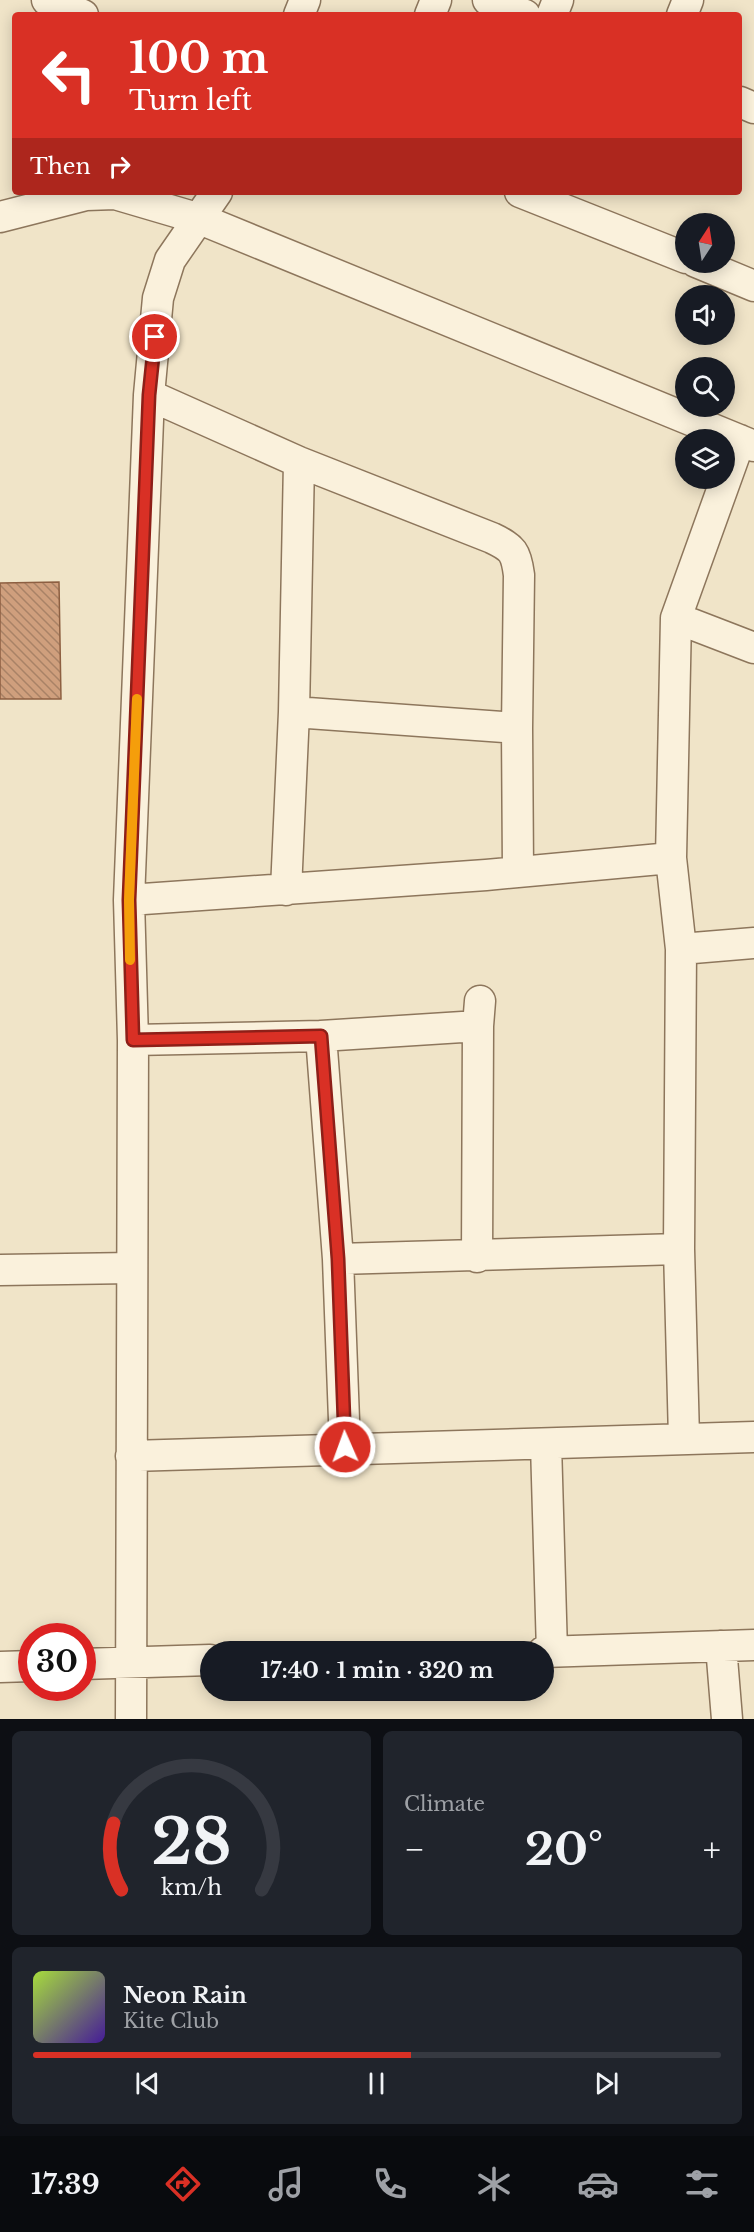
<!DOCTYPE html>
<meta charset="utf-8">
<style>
:root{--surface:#171b24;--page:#20242c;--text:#f1f3f6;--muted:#9ea1a6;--line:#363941;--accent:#d93025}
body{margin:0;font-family:"Libre Baskerville",serif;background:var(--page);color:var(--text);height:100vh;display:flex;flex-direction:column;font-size:22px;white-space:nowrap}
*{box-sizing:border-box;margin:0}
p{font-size:20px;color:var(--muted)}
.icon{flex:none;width:33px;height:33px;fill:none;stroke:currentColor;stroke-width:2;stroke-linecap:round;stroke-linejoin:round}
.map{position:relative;height:1719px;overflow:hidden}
.panel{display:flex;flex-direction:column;gap:12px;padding:12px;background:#0d0f14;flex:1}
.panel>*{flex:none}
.top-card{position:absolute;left:12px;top:12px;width:730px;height:183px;border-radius:6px;box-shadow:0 3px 15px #0003;background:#d93025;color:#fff;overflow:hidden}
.needle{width:39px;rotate:12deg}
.controls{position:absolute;left:675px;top:213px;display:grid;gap:12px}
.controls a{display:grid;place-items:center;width:60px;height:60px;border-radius:50%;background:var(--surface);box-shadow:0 3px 15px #0003;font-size:30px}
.speed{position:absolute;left:18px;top:1623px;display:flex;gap:12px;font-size:30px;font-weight:700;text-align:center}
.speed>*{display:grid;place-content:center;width:78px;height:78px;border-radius:50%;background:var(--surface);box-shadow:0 3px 15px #0003;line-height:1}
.speed .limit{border:9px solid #d22;background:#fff;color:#111}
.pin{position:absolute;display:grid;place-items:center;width:51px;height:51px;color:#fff;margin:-26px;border:3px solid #fff;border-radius:50%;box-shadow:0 2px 6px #0007}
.me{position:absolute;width:66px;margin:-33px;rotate:358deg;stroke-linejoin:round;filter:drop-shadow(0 0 4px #0008)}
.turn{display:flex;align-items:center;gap:21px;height:126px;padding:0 18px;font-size:27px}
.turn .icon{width:78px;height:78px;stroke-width:2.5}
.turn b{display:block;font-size:42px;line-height:51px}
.then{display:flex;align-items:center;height:57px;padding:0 18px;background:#0003;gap:12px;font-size:22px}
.big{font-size:45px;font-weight:700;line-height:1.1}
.panel .widget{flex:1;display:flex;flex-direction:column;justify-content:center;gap:9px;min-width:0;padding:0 21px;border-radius:9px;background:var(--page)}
.panel .dial{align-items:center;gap:0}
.dial svg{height:156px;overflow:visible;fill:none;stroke:var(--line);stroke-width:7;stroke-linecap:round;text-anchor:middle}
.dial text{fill:var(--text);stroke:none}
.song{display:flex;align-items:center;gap:18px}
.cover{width:72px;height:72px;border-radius:9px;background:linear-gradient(135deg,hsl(80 70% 55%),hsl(260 70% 35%))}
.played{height:6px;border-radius:3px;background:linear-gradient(90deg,var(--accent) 55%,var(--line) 55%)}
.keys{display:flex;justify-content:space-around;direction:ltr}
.heat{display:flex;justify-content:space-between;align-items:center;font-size:33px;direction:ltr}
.panel .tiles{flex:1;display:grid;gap:12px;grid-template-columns:1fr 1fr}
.widget:last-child{grid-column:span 2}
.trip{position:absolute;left:200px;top:1641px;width:354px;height:60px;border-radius:30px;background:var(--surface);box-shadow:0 3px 15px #0003;font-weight:700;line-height:60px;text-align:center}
.tabs{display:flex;height:96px;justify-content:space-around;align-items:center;background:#090b0e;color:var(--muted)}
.tabs .icon{width:42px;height:42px}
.tabs .active{color:var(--accent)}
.tabs b{font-size:27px;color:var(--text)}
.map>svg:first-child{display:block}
.building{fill:url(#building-back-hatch);stroke:#8d5f41;stroke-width:1.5}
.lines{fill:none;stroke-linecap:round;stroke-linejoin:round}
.minor-casing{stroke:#8d765c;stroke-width:33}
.minor{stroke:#faf1dc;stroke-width:30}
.route-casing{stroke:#8d1f18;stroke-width:15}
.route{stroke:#d93025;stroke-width:10}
.slow{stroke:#f59e0b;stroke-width:10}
</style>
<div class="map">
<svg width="754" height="1719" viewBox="0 0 754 1719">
<defs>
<pattern id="building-back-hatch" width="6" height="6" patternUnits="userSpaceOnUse" patternTransform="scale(1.5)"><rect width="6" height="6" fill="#cf9f7d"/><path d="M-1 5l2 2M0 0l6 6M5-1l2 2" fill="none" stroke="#a98266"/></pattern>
</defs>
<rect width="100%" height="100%" fill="#f0e4c8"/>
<path class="building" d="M59 582 61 699H0V583Z"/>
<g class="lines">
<defs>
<path id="minor" d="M47 0 83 15
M488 0 525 15
M299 15 305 0
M430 15 436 0
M552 15 558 0
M682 15 688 0
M740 102 754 108
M520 192 686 258
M0 217 86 195 115 194 200 219 754 446
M696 262 754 286
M149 395 299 462 492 538C513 548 516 552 519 575L517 728 294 712
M676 618 754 648
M517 728 518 870
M286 890 294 712 299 462
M129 900 486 875 671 858
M681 949 754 943
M321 1036 338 1259 345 1447
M133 1040 321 1036 478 1026
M477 1257 478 1026 480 1001
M338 1259 679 1249
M0 1270 132 1268
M684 1438 679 1249 681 949 671 858 676 618 740 440
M546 1444 552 1652
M131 1456 754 1437
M721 1646 727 1719
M543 1652 754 1645
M82 1664 210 1660
M0 1667 32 1666
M131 1719 133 1040 129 900 149 395 158 298 170 260 217 192"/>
</defs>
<use href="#minor" class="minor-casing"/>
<use href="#minor" class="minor"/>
</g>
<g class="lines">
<defs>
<path id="route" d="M155 337 149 395 129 900 133 1040 321 1036 338 1259 345 1447"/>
</defs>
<use href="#route" class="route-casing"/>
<use href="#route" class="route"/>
<path class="slow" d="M130 960 129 900 137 699"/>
</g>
</svg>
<div class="controls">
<a><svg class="needle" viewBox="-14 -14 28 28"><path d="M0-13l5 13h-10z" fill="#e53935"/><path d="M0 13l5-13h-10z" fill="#9ea1a6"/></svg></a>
<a><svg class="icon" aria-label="sound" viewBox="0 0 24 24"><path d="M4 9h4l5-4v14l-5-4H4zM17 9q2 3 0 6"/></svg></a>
<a><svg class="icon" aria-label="search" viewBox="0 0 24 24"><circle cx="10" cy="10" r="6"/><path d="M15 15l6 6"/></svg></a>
<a><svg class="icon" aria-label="layers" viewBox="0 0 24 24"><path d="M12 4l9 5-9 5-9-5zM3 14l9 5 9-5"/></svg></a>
</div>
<div class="speed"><div class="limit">30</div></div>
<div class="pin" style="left:155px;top:337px;background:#d93025"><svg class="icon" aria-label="arrive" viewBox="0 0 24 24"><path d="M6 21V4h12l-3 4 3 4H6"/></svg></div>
<svg class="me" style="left:345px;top:1447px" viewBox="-20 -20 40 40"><circle r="17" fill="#d93025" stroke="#fff" stroke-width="3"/><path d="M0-11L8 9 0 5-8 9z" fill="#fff"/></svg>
<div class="trip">17:40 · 1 min · 320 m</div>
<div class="top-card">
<div class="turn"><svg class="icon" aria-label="left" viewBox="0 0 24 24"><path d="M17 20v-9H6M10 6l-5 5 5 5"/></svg><div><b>100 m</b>Turn left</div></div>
<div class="then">Then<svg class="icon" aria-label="right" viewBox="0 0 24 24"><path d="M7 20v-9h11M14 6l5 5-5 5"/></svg></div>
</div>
</div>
<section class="panel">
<div class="tiles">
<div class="widget dial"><svg viewBox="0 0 100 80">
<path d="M14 69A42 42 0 1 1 86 69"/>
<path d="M14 69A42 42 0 0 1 10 35" stroke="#d93025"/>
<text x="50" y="56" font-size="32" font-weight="700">28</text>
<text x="50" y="72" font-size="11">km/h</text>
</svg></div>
<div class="widget"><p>Climate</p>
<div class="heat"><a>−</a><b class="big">20°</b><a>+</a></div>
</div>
<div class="widget">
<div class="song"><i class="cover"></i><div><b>Neon Rain</b><p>Kite Club</p></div></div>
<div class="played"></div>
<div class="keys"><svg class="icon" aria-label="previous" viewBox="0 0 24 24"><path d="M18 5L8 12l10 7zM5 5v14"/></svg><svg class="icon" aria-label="pause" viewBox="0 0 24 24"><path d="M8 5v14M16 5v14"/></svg><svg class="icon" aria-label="next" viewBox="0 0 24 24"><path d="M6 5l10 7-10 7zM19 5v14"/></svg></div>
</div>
</div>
</section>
<nav class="tabs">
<b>17:39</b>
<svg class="icon active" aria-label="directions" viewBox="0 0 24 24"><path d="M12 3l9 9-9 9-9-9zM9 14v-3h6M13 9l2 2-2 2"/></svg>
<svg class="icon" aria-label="music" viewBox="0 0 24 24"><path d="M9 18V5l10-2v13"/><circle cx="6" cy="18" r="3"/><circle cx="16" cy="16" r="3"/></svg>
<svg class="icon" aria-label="phone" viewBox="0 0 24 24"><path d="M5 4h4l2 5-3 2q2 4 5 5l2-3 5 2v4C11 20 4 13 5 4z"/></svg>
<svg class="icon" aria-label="climate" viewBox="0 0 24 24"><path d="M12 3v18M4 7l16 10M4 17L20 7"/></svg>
<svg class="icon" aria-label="car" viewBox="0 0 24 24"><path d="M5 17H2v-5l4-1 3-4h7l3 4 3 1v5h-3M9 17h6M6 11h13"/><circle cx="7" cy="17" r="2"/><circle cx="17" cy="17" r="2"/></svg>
<svg class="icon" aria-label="filters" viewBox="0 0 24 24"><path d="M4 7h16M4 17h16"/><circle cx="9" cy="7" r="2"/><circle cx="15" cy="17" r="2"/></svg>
</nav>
